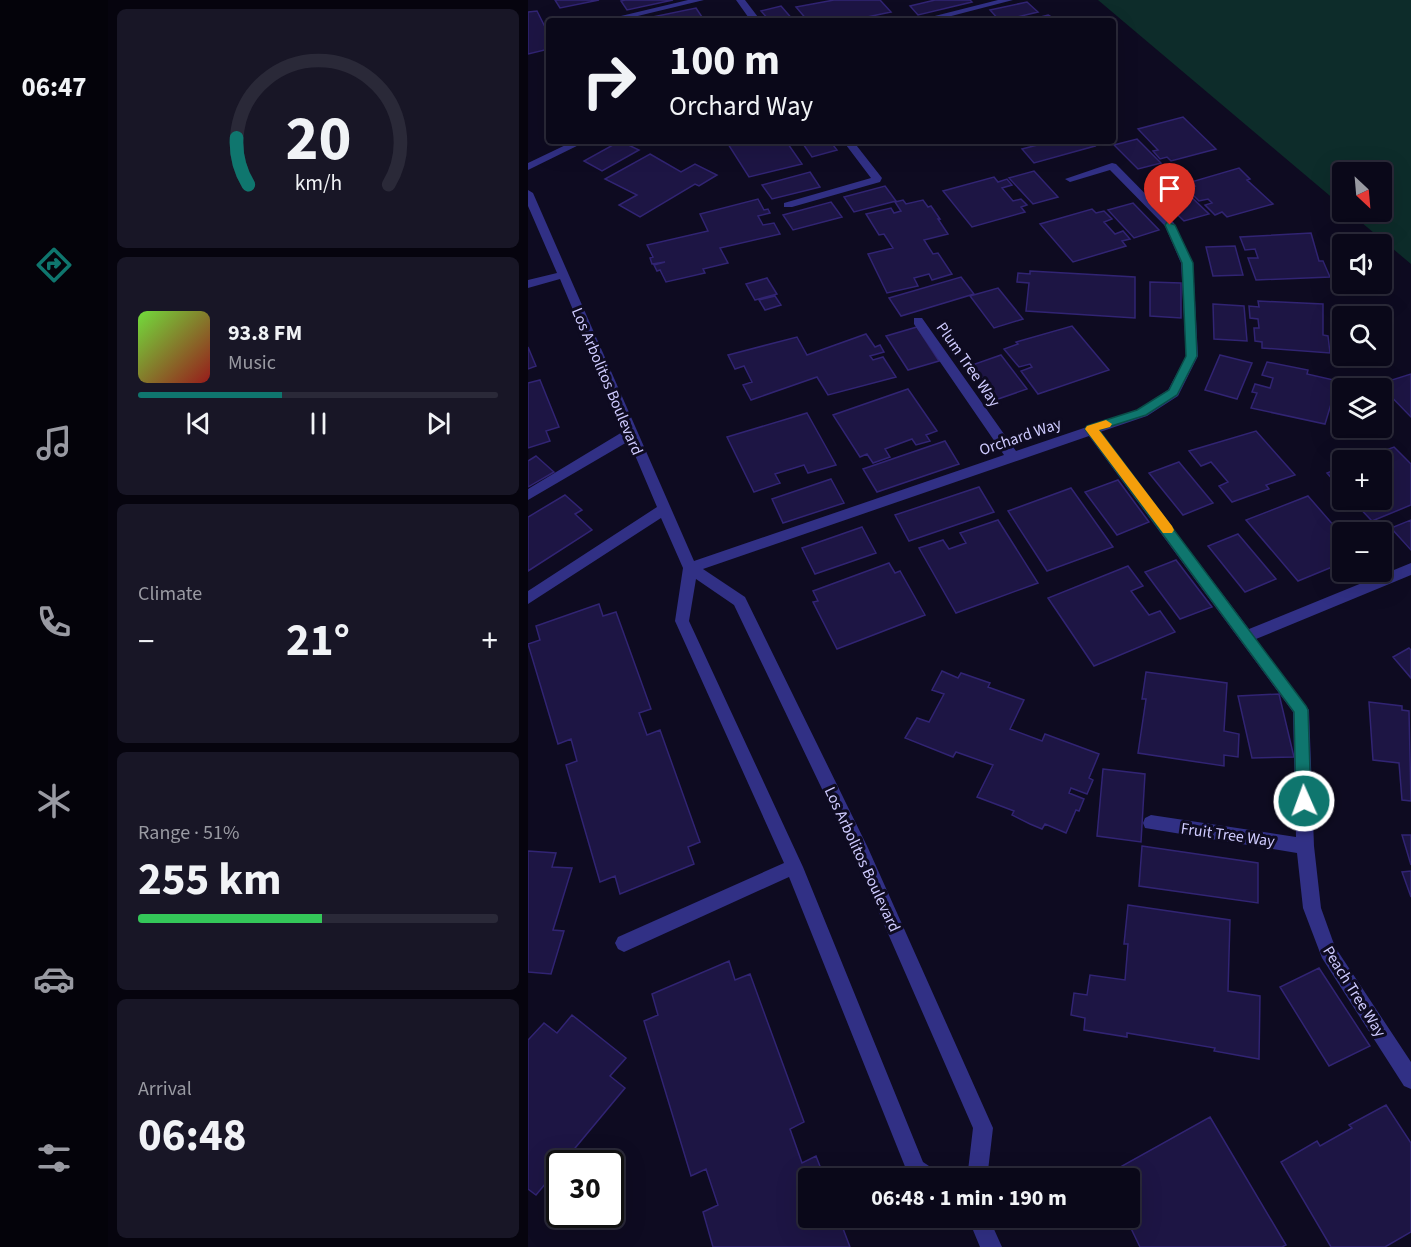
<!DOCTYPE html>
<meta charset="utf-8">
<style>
:root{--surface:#0a0819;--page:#181626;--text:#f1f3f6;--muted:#999aa2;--line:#2a2938;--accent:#0f766e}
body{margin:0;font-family:"Source Sans 3",sans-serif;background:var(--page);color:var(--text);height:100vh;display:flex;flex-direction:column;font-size:22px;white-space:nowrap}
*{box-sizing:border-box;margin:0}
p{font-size:20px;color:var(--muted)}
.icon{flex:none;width:33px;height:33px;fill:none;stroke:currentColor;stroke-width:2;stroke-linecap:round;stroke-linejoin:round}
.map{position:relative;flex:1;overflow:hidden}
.drawer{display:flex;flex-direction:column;gap:9px;padding:9px;background:#06040e;width:420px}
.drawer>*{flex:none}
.banner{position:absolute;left:18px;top:18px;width:570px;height:126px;border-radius:6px;box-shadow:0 6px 24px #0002,0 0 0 2px var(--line);background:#0a0819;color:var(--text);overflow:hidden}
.needle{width:39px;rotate:154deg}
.controls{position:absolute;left:804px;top:162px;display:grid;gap:12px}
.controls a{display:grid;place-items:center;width:60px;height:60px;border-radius:6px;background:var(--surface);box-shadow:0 6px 24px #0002,0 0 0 2px var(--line);font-size:30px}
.speed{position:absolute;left:18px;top:1150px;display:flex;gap:12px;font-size:30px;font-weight:700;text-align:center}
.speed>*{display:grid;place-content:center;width:78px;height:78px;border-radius:50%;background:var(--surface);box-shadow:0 6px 24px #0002,0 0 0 2px var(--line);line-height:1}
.speed .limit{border:3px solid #111;border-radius:9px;background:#fff;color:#111}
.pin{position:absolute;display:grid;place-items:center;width:51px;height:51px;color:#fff;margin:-62px -26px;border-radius:50% 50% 50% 0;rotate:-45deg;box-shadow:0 0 6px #0007}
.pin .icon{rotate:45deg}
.me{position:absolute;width:66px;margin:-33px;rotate:358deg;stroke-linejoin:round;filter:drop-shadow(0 0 4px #0008)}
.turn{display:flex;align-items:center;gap:21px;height:126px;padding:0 24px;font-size:27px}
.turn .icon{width:78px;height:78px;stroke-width:2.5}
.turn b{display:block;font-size:42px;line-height:51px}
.big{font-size:45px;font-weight:700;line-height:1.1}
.drawer .tile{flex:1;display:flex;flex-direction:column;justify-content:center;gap:9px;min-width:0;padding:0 21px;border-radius:9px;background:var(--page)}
.drawer .dial{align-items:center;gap:0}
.dial svg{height:156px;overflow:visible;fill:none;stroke:var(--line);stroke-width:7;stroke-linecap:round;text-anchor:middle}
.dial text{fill:var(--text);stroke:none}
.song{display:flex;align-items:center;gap:18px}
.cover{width:72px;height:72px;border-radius:9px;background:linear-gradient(135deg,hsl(100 70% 55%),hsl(0 70% 35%))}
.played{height:6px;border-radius:3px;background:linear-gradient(90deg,var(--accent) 40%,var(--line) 40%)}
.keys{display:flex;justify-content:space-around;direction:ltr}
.heat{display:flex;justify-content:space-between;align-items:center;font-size:33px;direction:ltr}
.charge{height:9px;border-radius:4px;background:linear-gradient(90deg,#34c759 51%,var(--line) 0)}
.trip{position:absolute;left:270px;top:1168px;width:342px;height:60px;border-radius:6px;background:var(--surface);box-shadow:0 6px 24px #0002,0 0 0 2px var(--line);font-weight:700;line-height:60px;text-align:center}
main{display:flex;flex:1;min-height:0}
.tabs{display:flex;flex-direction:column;width:108px;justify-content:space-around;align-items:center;background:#04030a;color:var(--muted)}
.tabs .icon{width:42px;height:42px}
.tabs .active{color:var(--accent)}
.tabs b{font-size:27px;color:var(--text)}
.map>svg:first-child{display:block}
.green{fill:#0d2c2a}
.building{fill:#1d1544;stroke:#312473;stroke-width:1.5}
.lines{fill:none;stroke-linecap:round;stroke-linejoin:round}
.minor{fill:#313085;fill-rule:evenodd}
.route{fill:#0f766e;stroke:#0a4d48;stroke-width:1.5}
.slow{fill:#f59e0b}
.labels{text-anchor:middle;stroke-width:6;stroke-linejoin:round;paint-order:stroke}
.street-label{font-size:16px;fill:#cfcbff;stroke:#0e0b21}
</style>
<main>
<nav class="tabs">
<b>06:47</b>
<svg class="icon active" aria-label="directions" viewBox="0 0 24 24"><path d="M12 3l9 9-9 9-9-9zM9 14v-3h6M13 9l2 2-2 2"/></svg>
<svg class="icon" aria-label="music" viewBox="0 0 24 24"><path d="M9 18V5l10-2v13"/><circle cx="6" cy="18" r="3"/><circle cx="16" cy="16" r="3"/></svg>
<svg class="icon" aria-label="phone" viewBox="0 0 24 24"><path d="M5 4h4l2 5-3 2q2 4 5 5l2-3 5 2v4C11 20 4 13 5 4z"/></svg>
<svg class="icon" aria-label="climate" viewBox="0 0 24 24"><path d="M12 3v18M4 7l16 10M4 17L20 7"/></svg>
<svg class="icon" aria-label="car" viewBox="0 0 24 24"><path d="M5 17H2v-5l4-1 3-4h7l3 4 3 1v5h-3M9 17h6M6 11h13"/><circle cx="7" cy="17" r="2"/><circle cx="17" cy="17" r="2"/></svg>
<svg class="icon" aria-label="filters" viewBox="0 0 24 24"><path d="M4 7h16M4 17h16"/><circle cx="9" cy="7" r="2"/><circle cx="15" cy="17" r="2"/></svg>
</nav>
<section class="drawer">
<div class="tile dial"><svg viewBox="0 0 100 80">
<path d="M14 69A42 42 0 1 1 86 69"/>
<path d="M14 69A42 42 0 0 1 8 45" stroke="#0f766e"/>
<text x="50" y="56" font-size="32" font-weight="700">20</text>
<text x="50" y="72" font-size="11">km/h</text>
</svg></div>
<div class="tile">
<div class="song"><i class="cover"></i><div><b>93.8 FM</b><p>Music</p></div></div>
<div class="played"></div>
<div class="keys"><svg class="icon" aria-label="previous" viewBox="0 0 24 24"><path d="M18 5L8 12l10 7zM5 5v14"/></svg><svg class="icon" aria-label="pause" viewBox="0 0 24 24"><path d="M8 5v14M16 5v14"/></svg><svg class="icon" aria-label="next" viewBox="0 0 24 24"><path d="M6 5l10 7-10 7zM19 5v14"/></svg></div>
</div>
<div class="tile"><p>Climate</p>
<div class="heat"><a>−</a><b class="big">21°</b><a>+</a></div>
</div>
<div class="tile"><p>Range · 51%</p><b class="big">255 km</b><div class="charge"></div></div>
<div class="tile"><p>Arrival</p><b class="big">06:48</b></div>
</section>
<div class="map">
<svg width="883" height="1247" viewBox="0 0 883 1247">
<rect width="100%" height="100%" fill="#0e0b21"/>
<path class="green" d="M570 0H883V264L821 212H854V172H814V206Z"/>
<path class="building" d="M27 0H71L32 8Z
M97 0H145L99 10 93 1Z
M306 0H352L363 12 320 21H280L268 7Z
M407 0H442L444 2 390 15 382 6Z
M499 2 510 12 472 21 462 10Z
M253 6 266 21H242L233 11Z
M168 8 174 17 157 21 110 20Z
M9 11 21 35V49L0 54V12Z
M520 15 530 21 501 20Z
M655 117 688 149 643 161 639 157 632 159 625 151 630 150 610 129Z
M609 139 633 163 610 169 586 145Z
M92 141 111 150 74 171 56 161Z
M213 141H258L274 164 221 177 200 144Z
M273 141H302L309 150 284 157Z
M525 141H562L567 146 506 163 494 149Z
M122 154 153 172 167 164 189 175 171 186 167 184 112 217 91 205 109 195 77 179Z
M711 168 722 179 719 180 745 204 699 217 694 212 687 215 677 205 684 203 680 199 671 201 658 188 667 186 663 182Z
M506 171 530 197 505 204 481 178Z
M282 172 292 187 244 199 234 185Z
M466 177 470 182 479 179 484 185 474 188 485 201 493 199 499 205 493 207 497 212 444 227 415 191Z
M357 186 368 201 326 212 316 197Z
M656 190 681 214 656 221 631 197Z
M230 199 236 210 240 209 242 213 230 216 235 225 246 223 252 234 192 248 200 263 175 269 177 273 138 282 132 270 129 271 126 265 137 262 124 264 122 258 125 257 119 245 180 231 172 214Z
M375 200 378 204 395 200 400 207 403 206 412 219H410L420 234 396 240 405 254 410 253 424 274 404 280 401 274 386 278 390 286 359 293 340 254 365 248 356 234 351 235 338 214 363 208 366 213 373 211 367 202Z
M303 202 314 217 265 230 255 215Z
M605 203 631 230 606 238 580 210Z
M564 209 568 213 576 211 584 219 576 222 587 234 595 231 602 239 594 241 598 246 545 262 512 224Z
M783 233 791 261H795L802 277 728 280 720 258H730L727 249 717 250 712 237Z
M707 246 715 275 685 276 678 247Z
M502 271 607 277V318L498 311 501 283 489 282 490 273 502 274Z
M433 277 446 294 373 316 361 298Z
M239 278 249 294 227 300 218 284Z
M622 282 653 283V318L622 316Z
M470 288 495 319 466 328 442 296Z
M247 296 253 305 237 310 231 300Z
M730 301 795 304V335L800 336 802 353 734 348V342L727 341 726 328H731L730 319 722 318 721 306 731 307Z
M685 304 716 306 719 341 686 339Z
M544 326 581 370 510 394 493 371 504 367 502 364 491 367 476 349 490 344 488 342Z
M389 327 411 361 380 370 358 336Z
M338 334 347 347 352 345 356 352 342 356 345 360 355 357 368 377 300 395 289 377 223 400 215 385 224 382 216 366 207 369 200 355 269 337 279 355Z
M0 347 8 366 0 369Z
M473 355 499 389 470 399 444 365Z
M692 355 724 363 709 399 677 390Z
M739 362 780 370 779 374 810 381 797 424 723 408 729 393 724 392 727 384 742 388 745 378 734 375Z
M883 374V417L851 384Z
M12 380 31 427 18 431 22 441 0 448V383Z
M380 389 409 431 398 435 402 441 388 445 384 439 357 449 362 457 345 463 339 454 332 457 305 415Z
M279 413 308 465 280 473 276 465 247 474 252 483 226 492 199 437Z
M728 431 767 475 738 485 741 489 704 502 691 486 700 482 683 462 673 466 661 451Z
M417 441 431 464 349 492 335 469Z
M866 447 883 464V505L844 521 824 500H854V460H831Z
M8 456 26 472 0 487V461Z
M651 462 685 503 655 515 621 473Z
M814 467V490L799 473Z
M303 479 316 503 255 523 244 499Z
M590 480 621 522 589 535 557 492Z
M451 487 466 512 381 541 367 515Z
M543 488 585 547 519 571 480 511Z
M37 495 54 510 47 514 64 530 0 571V517Z
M780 496 814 535V563L770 581 718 520Z
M470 520 510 583 428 613 391 548 415 540 421 549 438 543 432 533Z
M883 520V550L863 528Z
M334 527 348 553 287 574 274 548Z
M710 534 748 579 717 592 680 546Z
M648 560 684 607 652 619 617 572Z
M361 563 367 573 372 571 397 615 309 649 285 602 290 601 285 591Z
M600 566 615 586 603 591 621 615 632 611 647 632 566 666 520 598Z
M71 604 75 616 88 612 123 709 111 713 119 735 132 730 172 842 160 847 166 864 92 894 87 876 72 882 38 765 49 761 43 739 30 744 0 644 12 640 8 626Z
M881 648 883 650V678L865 657Z
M414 671 430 678 433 673 462 683 460 687 496 700 482 729 514 741 517 734 571 754 561 778 565 780 559 794 543 788 541 793 556 799 551 811 548 810 538 833 517 824 514 829 502 824 484 815 486 811 449 797 465 765 428 752 425 757 377 738 389 718 401 722 416 694 404 690Z
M618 672 699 683 696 731 711 734 710 757 696 755V766L610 753 618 699H614Z
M751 694 766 757 724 758 710 696Z
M841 702 874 706V710L881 711 883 801 874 800 871 763 845 760Z
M575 769 617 774 613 842 569 836Z
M874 835H883V865Z
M614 846 730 863V903L611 886Z
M0 851 28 853 24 867 44 868 25 930 36 931 23 974 0 972Z
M883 871V897L874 872Z
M600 905 702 920 700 991 732 996 731 1059 686 1051 687 1048 599 1033V1037L556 1030 557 1018 543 1015 546 993 559 995 562 975 597 980 600 944H596Z
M201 961 207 980 222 974 276 1122 262 1129 274 1163 288 1156 297 1179H280V1218H311L322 1247H185L175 1212 190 1205 178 1169 163 1176 116 1021 130 1015 124 994Z
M791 968 842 1046 801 1066 752 987Z
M44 1015 98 1058 82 1076 97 1088 8 1195 0 1189V1040L16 1023 29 1033Z
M858 1105 883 1143V1232L857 1247H803L753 1162 789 1141 792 1146 824 1128 821 1125Z
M682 1117 758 1245 754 1247H612L598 1218H602V1179H577L576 1176Z"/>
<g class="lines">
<path class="minor" d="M160 0H176L89 21H72Z
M208 0H217L233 21H223Z
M470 0H485L404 21H387Z
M46 141H59L0 170V163Z
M315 141H325L354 178 352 182 264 207H256V203L343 178Z
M584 163 588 164 646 223 665 263 670 356 650 396 619 416 572 432 721 629 883 563V575L728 639 781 710 786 846 793 908 807 947 883 1062V1089L876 1086 794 958 775 908 769 853 617 828 615 823 617 818 623 815 768 837 765 712 561 436 175 569 217 597 340 848 465 1128 459 1179H439L445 1128 327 858 206 605 168 579 161 621 275 867 395 1162 410 1172 413 1179H385L378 1169 261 877 96 952 90 949 87 943 90 937 256 863 147 621 155 568 133 518 0 604V591L129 507 101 441 0 500V489L96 431 32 279 0 288V280L29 273 0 206V190L5 193 166 561 476 455 386 324V318H394L488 451 609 410 640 390 658 356 653 263 637 226 582 170 542 182 537 179Z
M440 1218H461L474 1247H452Z"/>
</g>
<path class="route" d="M639 222 647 225 665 263 669 356 649 395 618 415 571 430 778 706 780 710 783 801 781 805 776 807 770 805 768 801 766 712 557 429 559 426 609 410 641 390 658 356 654 263 637 225Z"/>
<path class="slow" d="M578 420 584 424 582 427 571 430 644 526 646 530 644 533H635L557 429 559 426Z"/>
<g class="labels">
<g class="street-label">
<text transform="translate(441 364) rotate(55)" y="6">Plum Tree Way</text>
<text transform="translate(80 381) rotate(67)" y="6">Los Arbolitos Boulevard</text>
<text transform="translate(492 436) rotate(-19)" y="6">Orchard Way</text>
<text transform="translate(700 834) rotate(8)" y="6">Fruit Tree Way</text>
<text transform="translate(335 859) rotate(65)" y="6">Los Arbolitos Boulevard</text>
<text transform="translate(827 991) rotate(58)" y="6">Peach Tree Way</text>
</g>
</g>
</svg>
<div class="controls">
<a><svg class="needle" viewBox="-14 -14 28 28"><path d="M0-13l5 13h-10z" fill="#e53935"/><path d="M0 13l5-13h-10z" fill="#999aa2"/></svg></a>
<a><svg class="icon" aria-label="sound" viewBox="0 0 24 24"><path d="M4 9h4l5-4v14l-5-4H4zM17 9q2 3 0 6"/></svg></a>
<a><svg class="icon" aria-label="search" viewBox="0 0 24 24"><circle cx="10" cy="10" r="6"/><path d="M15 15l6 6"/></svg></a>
<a><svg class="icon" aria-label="layers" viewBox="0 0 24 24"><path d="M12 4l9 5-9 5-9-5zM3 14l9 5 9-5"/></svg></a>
<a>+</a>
<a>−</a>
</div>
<div class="speed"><div class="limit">30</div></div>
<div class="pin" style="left:642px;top:225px;background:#d93025"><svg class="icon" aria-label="arrive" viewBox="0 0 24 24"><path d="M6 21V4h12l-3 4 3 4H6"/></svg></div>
<svg class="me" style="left:776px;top:801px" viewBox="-20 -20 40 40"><circle r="17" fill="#0f766e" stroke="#fff" stroke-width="3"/><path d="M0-11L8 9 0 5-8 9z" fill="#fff"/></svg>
<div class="trip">06:48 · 1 min · 190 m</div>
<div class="banner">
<div class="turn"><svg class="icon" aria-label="right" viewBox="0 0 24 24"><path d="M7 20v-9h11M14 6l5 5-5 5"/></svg><div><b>100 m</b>Orchard Way</div></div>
</div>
</div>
</main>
